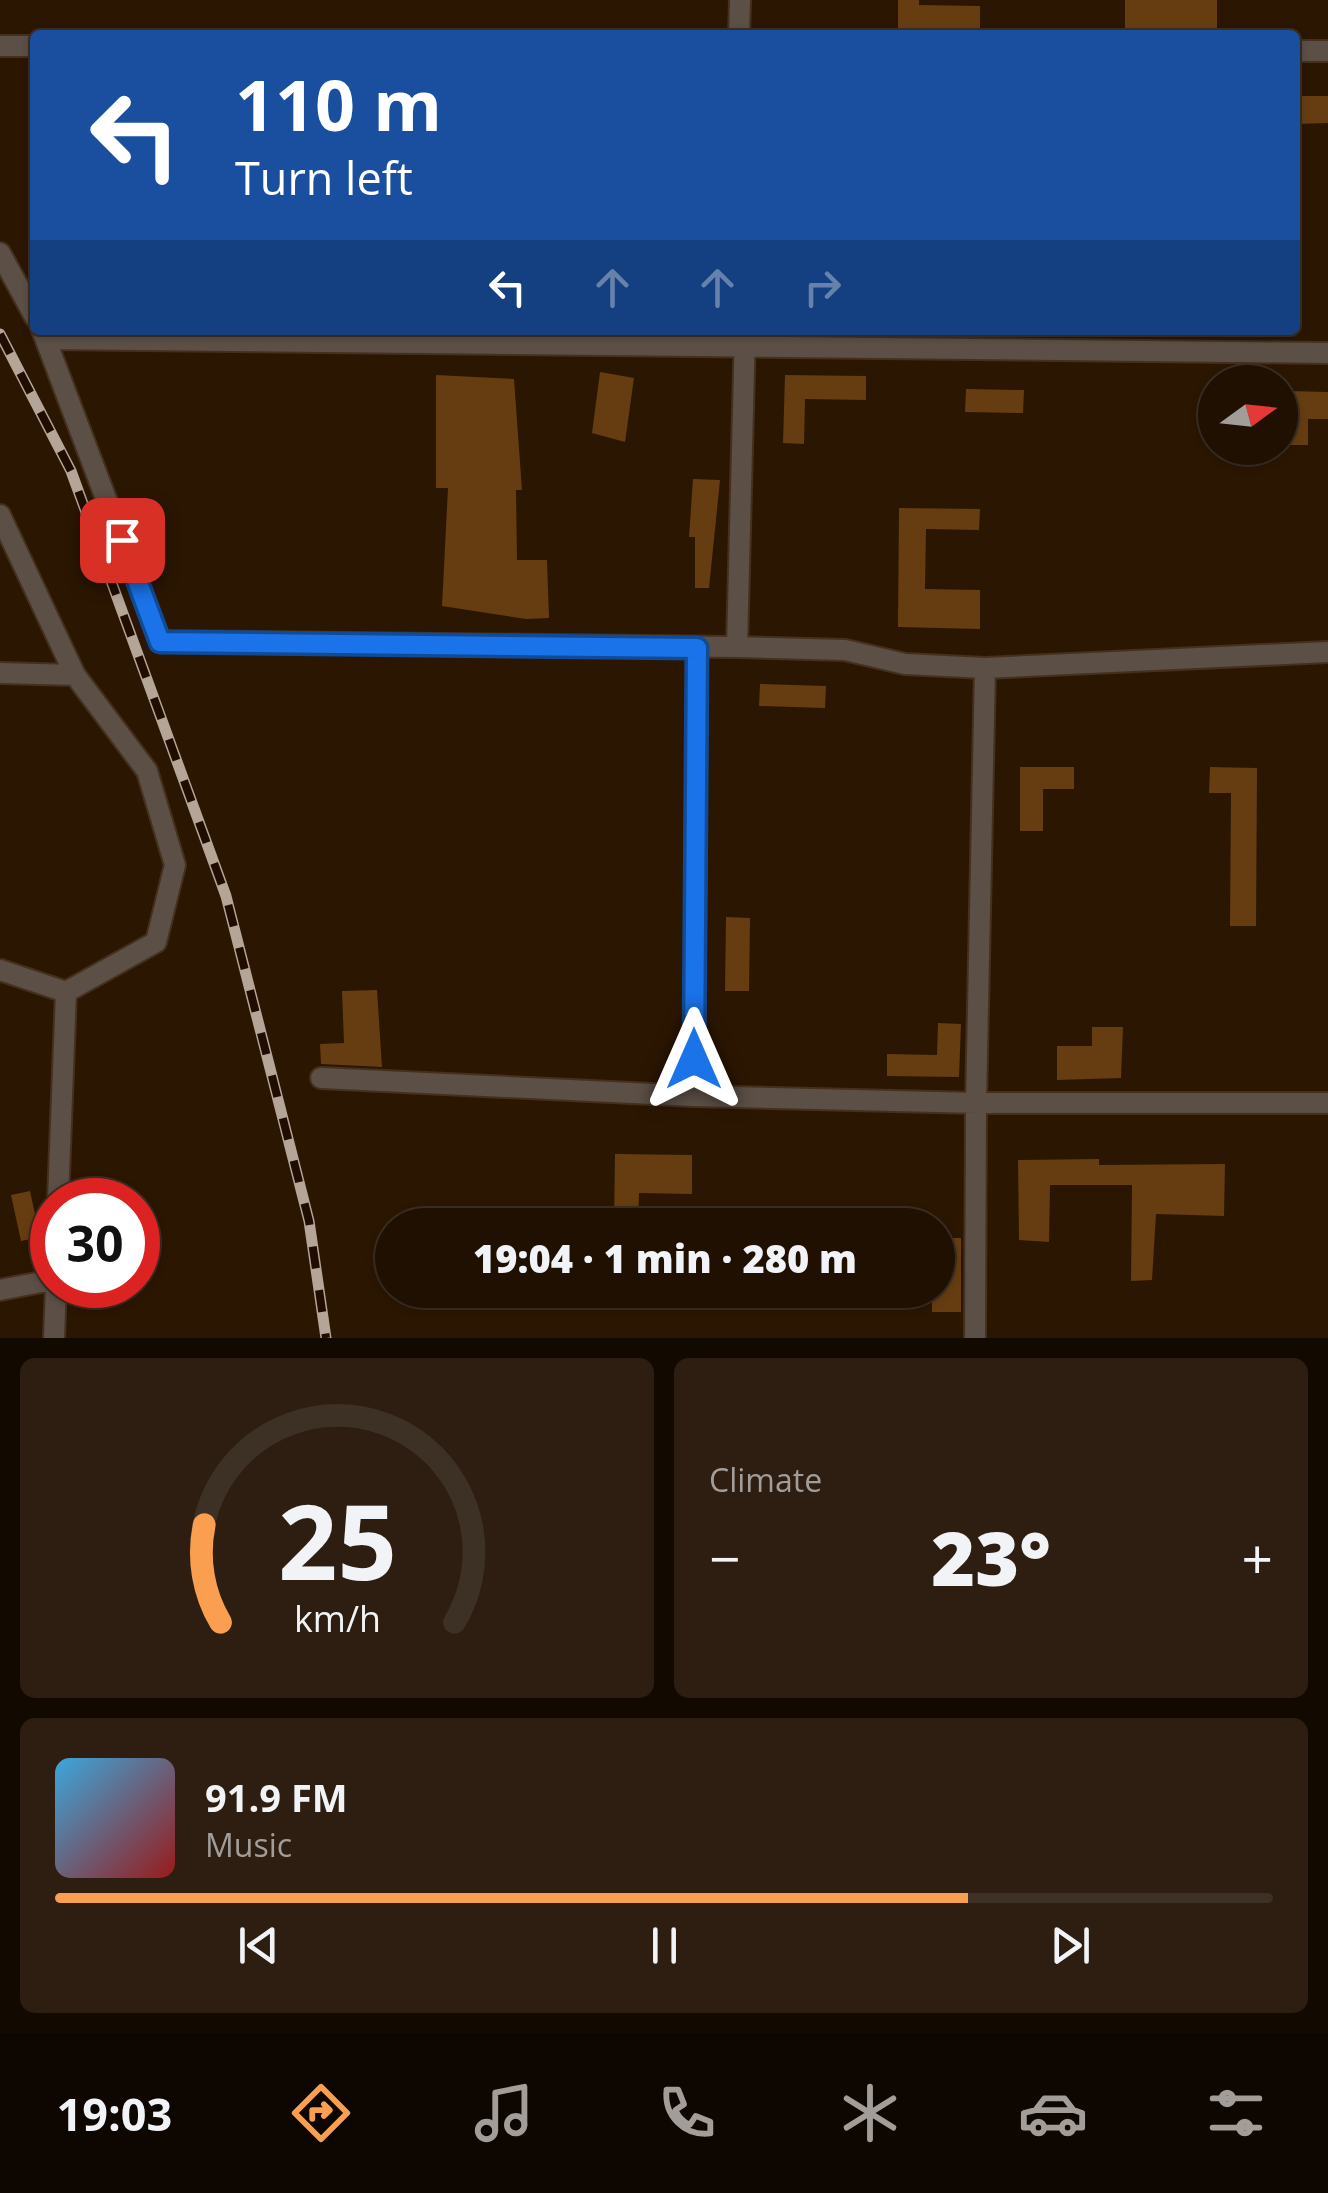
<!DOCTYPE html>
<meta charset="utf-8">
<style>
:root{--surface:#201002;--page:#2d1e11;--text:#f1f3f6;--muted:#a29d99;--line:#3d3024;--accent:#fa9f4f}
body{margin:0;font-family:"Open Sans",sans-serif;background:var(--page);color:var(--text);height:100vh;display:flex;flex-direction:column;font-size:38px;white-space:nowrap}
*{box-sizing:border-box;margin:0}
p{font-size:32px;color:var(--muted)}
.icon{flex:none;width:55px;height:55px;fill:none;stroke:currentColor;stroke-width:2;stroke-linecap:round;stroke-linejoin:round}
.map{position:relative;height:1338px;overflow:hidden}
.sheet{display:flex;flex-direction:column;gap:20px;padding:20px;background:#120901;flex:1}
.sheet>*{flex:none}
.hud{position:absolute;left:30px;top:30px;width:1270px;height:305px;border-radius:10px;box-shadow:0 2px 8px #0004,0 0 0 2px var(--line);background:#1a4fa0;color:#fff;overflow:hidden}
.needle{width:65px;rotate:75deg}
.buttons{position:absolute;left:1198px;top:365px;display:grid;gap:20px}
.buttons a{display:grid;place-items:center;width:100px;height:100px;border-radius:50%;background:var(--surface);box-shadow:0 2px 8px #0004,0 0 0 2px var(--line);font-size:50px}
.speed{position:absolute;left:30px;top:1178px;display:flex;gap:20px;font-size:50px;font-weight:700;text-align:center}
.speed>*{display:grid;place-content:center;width:130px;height:130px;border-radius:50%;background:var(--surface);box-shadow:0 2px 8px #0004,0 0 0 2px var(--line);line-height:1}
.speed .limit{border:15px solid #d22;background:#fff;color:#111}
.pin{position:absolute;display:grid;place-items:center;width:85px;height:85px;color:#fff;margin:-42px;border-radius:20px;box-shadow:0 5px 15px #0006}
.me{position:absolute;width:110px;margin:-55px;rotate:0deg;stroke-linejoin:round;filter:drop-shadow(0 0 8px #0008)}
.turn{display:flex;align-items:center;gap:35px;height:210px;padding:0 40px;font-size:45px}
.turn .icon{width:130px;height:130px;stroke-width:2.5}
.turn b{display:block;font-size:70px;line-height:85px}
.lanes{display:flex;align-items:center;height:95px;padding:0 40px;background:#0003;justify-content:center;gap:50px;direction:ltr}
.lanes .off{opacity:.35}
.big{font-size:75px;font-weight:800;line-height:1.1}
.sheet .card{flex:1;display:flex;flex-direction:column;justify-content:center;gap:15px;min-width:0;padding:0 35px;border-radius:15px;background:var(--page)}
.sheet .dial{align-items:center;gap:0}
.dial svg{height:260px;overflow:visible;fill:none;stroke:var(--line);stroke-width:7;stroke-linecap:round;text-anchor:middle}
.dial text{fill:var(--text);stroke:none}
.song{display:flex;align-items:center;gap:30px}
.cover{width:120px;height:120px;border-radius:15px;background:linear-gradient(135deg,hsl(200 70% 55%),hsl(0 70% 35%))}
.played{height:10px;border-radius:5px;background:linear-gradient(90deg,var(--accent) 75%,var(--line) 75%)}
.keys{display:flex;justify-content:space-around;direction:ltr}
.heat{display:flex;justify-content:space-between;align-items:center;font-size:55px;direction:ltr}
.sheet .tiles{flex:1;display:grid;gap:20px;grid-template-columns:1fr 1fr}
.card:last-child{grid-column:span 2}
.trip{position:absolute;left:375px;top:1208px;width:580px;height:100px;border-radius:50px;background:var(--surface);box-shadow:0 2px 8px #0004,0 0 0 2px var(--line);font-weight:800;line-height:100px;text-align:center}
.dock{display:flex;height:160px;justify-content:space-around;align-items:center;background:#0d0601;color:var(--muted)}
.dock .icon{width:70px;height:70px}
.dock .on{color:var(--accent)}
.dock b{font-size:45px;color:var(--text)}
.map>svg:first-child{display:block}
.building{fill:#663d10}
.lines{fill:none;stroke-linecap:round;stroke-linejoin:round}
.street-casing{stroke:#44301d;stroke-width:24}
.street{stroke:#5b4f46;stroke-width:20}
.rail-casing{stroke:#b4a596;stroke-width:11}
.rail{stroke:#210d00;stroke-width:8;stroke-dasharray:22;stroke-linecap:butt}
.route-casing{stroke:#114b97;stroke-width:25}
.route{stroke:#1a73e8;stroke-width:18}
</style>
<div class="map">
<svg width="1328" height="1338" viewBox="0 0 1328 1338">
<rect width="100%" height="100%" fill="#2b1602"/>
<path class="building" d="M898 0H919V5L980 6V35H898Z
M1125 0H1217V35H1167V28H1125Z
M1295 96H1328V123L1295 124Z
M600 372 634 378 625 442 592 433Z
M436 375 514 379 522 490H516L517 560H547L549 618 526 619 442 606 448 488H436Z
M785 375 866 376V400L805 399 804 444 783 443Z
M966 389 1024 390 1023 413 965 412Z
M1289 391 1328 392V419H1308V445H1287L1288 427H1280V396H1288Z
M693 479 720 480 709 588H695V537H689Z
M899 508 980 509 979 530 926 529 925 589 980 590V629L898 627Z
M760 684 826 686 825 708 759 706Z
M1020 767H1074V789H1043V831H1020Z
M1210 767 1257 768 1256 926H1230L1231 793H1209Z
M726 917 750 918 749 991H725Z
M377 990 382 1067 321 1064 320 1044 344 1043 342 991Z
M938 1023 961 1024 959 1077 887 1076V1054L937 1055Z
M1092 1027H1123L1121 1078 1057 1080V1046H1092Z
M615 1154 692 1155V1194L639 1193 638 1225 614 1224Z
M1099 1159V1165L1225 1164 1224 1216 1156 1214 1152 1280 1131 1281 1132 1185H1050L1049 1242 1019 1240 1018 1160Z
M30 1191 40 1237 21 1241 11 1195Z
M938 1238H961V1312H932V1290H938Z"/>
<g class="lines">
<defs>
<path id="street" d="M739 35 740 0
M0 46H35
M1295 51H1328
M0 253 35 317
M42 330 160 641 737 647 845 650 905 664 985 668 1328 652
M47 339 1328 353
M0 515 75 675 147 771 175 865 156 942 66 992 58 1200
M737 647 745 330
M0 673 75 675
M0 970 66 992
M321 1078 694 1096 976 1103H1328
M694 1096 697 648
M0 1290 52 1280
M54 1338 56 1285
M975 1338 976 1103 985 668"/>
</defs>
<use href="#street" class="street-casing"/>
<use href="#street" class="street"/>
<defs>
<path id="rail" d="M0 334 71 471 226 896 309 1221 326 1338"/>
</defs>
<use href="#rail" class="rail-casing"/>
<use href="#rail" class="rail"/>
</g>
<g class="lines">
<defs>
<path id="route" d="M122 540 160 642 697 648 694 1059"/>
</defs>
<use href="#route" class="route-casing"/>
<use href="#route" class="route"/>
</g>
</svg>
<div class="buttons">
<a><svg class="needle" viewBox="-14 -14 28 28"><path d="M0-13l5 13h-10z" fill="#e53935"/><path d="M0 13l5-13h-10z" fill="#a29d99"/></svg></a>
</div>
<div class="speed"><div class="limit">30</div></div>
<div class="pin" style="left:122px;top:540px;background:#d93025"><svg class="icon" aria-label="arrive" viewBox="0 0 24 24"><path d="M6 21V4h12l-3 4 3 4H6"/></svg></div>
<svg class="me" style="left:694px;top:1059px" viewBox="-20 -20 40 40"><path d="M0-17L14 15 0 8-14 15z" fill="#1a73e8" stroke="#fff" stroke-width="4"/></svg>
<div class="trip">19:04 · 1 min · 280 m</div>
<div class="hud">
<div class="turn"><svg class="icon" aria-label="left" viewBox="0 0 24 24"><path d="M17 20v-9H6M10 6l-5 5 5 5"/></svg><div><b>110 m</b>Turn left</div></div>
<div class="lanes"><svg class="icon" aria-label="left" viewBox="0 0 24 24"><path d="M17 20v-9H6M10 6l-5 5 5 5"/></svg><svg class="icon off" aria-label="ahead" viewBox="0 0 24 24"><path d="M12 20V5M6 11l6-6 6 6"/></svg><svg class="icon off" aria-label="ahead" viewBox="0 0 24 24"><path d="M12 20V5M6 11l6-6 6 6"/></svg><svg class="icon off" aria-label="right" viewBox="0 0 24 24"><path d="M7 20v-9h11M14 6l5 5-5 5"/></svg></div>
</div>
</div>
<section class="sheet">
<div class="tiles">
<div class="card dial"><svg viewBox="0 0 100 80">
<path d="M14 69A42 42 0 1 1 86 69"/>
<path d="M14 69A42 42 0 0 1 9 39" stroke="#fa9f4f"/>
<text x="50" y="56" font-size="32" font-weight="700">25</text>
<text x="50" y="72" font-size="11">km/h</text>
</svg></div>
<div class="card"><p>Climate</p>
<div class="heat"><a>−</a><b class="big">23°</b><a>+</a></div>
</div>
<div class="card">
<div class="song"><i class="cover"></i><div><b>91.9 FM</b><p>Music</p></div></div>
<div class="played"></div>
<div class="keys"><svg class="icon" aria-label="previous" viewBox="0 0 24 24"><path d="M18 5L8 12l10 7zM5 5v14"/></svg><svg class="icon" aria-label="pause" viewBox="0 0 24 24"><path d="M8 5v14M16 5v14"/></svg><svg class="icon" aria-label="next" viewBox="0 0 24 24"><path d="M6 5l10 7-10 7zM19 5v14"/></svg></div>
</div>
</div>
</section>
<nav class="dock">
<b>19:03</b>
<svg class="icon on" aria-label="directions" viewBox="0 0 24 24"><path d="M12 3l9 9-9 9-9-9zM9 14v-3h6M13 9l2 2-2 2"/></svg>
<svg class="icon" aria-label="music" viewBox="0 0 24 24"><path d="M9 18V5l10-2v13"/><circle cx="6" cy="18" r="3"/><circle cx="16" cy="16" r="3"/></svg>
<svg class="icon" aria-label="phone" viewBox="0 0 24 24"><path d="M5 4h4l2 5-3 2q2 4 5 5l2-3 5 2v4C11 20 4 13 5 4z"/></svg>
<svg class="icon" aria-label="climate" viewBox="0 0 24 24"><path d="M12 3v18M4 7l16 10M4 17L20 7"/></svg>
<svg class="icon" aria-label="car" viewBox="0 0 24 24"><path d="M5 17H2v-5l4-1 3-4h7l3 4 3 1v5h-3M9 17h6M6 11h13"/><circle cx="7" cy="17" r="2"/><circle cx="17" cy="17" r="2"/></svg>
<svg class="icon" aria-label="filters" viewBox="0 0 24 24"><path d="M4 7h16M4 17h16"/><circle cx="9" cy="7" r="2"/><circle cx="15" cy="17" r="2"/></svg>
</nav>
